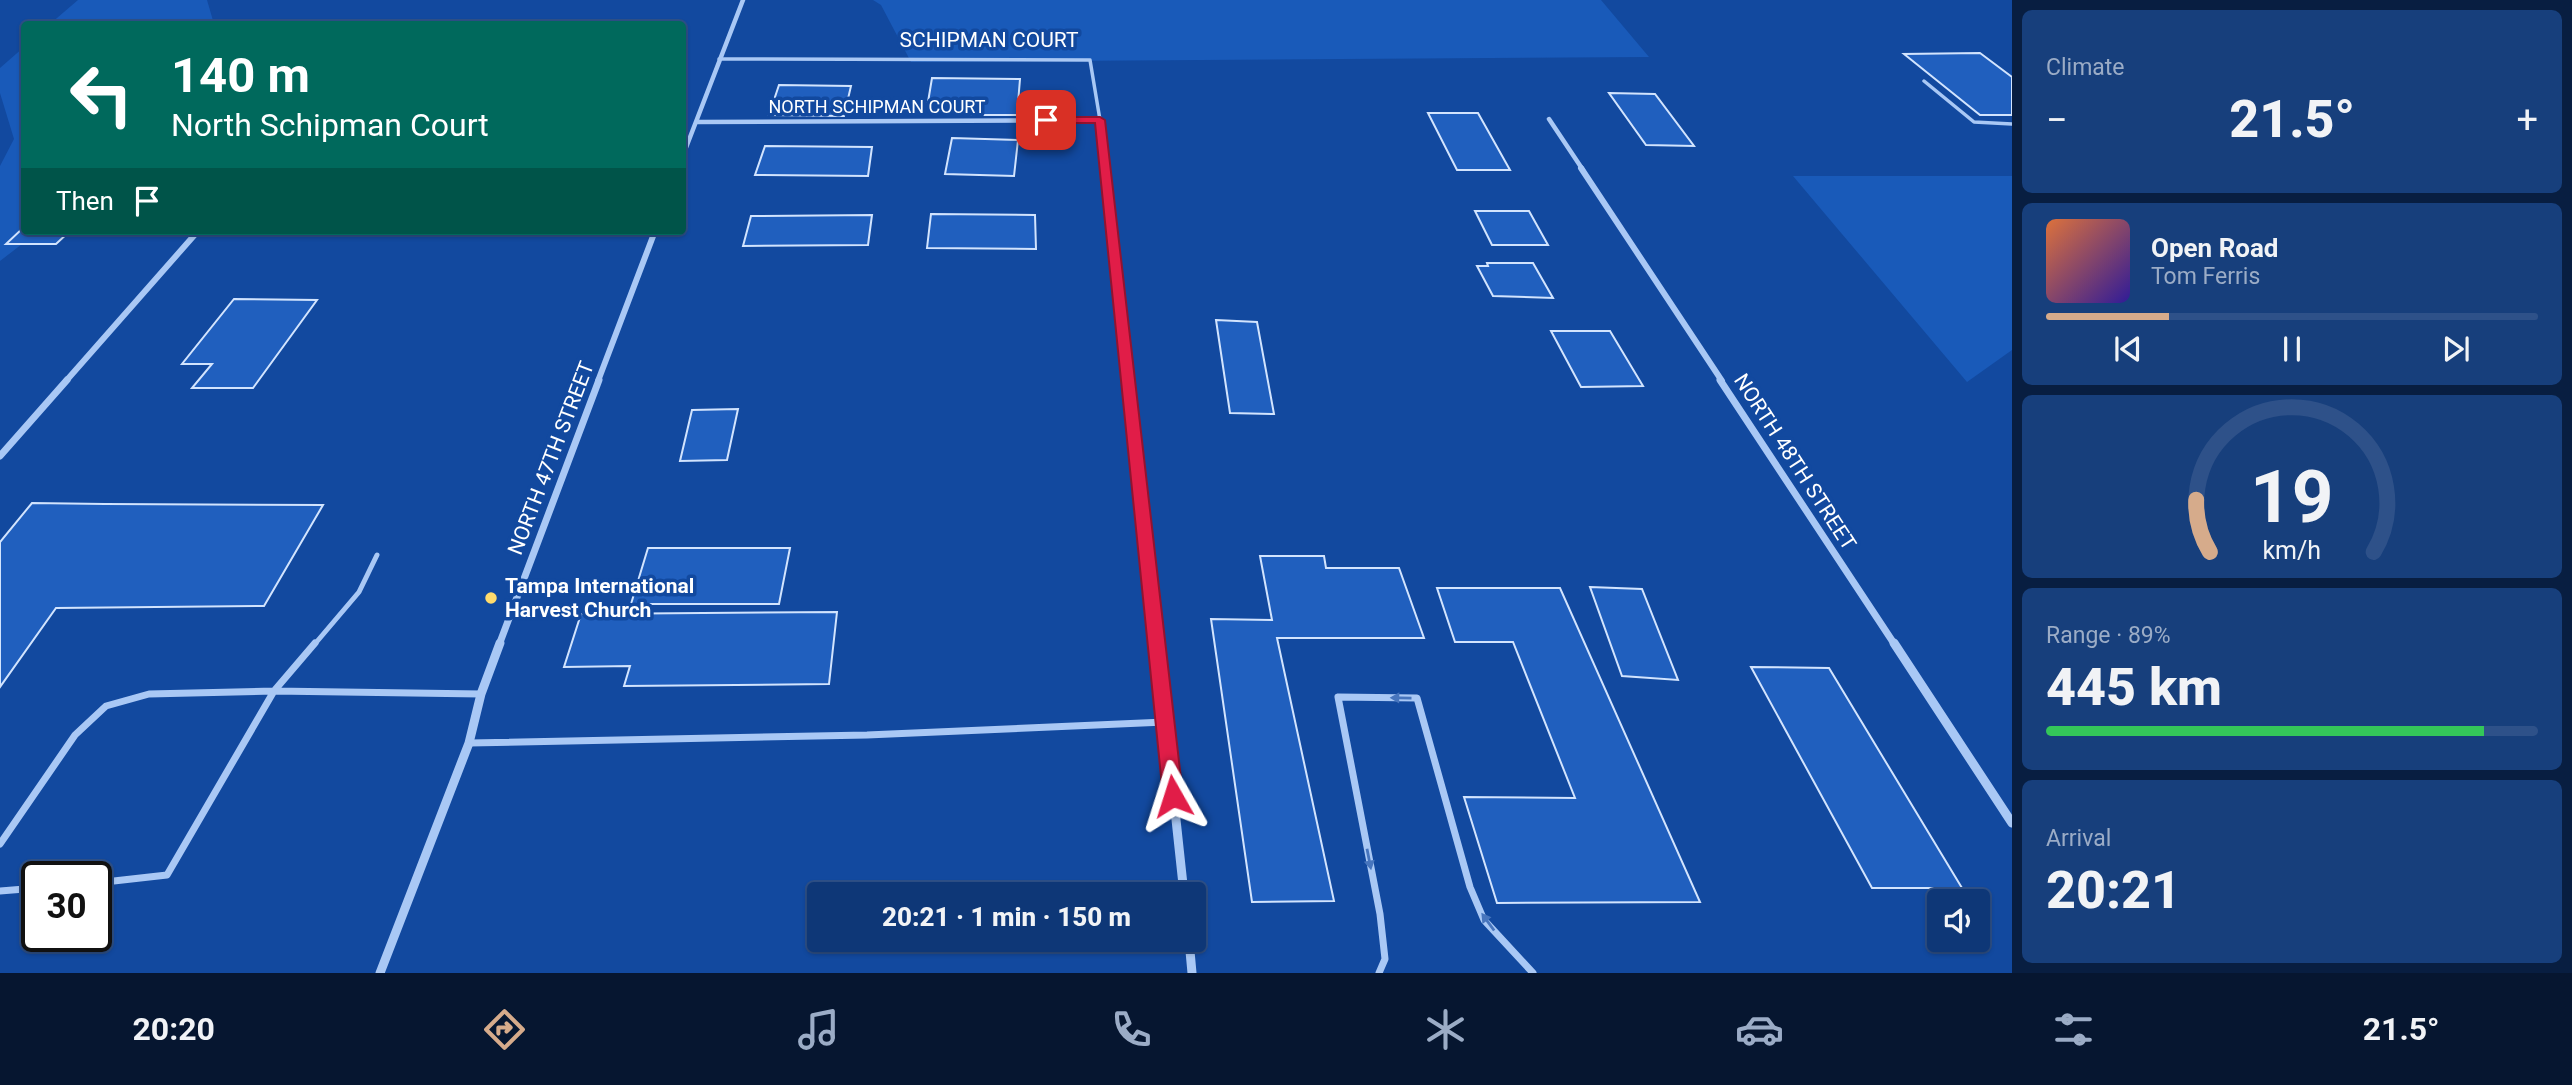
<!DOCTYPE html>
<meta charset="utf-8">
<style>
:root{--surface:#0e3777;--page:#173f7c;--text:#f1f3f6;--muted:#9bacc6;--line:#2e5189;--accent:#d6ab8b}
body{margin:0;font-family:Roboto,sans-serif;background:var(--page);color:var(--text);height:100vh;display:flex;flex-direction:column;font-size:26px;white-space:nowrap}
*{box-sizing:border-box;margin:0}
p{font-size:23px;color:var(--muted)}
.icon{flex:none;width:38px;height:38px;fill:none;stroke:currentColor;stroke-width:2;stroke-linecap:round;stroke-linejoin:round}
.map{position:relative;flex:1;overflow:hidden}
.drawer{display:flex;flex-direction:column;gap:10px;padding:10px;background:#081e41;width:560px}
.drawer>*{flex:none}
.hud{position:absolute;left:21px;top:21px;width:665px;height:214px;border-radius:7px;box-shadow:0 2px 5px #0004,0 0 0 2px var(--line);background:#00695c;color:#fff;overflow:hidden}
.buttons{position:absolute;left:1927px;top:889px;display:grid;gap:14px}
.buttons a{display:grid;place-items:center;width:63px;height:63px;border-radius:7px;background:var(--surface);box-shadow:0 2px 5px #0004,0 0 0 2px var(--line);font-size:35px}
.speed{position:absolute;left:21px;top:861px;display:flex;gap:14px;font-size:35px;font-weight:700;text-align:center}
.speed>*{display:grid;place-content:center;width:91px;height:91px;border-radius:50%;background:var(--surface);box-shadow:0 2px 5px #0004,0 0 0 2px var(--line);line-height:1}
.speed .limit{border:4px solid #111;border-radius:10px;background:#fff;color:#111}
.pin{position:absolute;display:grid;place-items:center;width:60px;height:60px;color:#fff;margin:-30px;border-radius:14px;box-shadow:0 4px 10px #0006}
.me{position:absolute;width:77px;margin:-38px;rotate:354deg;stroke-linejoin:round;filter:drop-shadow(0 0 5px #0008)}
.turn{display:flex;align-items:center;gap:24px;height:147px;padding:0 35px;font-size:32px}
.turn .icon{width:91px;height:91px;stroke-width:2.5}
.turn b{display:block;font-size:49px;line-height:60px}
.then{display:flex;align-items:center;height:66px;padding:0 35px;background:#0003;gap:14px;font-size:26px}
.big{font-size:52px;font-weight:800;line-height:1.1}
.drawer .card{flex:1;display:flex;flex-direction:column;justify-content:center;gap:10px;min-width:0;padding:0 24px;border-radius:10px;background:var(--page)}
.drawer .dial{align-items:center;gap:0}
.dial svg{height:182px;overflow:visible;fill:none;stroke:var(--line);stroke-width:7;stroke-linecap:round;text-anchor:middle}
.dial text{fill:var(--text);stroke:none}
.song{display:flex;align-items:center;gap:21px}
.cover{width:84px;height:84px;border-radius:10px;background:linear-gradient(135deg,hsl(20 70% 55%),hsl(250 70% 35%))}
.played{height:7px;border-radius:4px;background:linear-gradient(90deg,var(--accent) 25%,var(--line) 25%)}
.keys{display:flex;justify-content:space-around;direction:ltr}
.heat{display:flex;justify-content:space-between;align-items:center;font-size:38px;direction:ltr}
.charge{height:10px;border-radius:5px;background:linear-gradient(90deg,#34c759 89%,var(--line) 0)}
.trip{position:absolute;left:807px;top:882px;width:399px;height:70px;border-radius:7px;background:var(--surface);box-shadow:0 2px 5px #0004,0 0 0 2px var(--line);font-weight:800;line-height:70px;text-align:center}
.tab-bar{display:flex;height:112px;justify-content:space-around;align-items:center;background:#061630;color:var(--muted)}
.tab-bar .icon{width:49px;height:49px}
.tab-bar .active{color:var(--accent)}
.tab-bar b{font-size:32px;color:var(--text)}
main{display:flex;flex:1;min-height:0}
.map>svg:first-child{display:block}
.green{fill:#195ab9}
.building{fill:#205fbe;stroke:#d2e4fe;stroke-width:2}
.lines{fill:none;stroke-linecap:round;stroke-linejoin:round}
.lane-far2{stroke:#a9c8f5;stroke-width:3.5}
.lane-far1{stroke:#a9c8f5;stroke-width:5}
.lane{stroke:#a9c8f5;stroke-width:7}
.street-far3{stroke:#a9c8f5;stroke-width:4.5}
.street-far2{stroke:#a9c8f5;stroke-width:6}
.street-far1{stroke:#a9c8f5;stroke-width:7}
.street{stroke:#a9c8f5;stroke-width:9}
.oneway{fill:#4775bd}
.route{fill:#e11d48;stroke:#92132f;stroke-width:2}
.poi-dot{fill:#ffdb6d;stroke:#12499f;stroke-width:2.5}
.labels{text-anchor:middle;stroke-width:7;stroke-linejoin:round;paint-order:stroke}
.far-street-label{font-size:18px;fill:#fff;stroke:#12499f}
.street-label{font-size:21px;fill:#fff;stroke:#12499f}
.poi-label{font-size:21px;font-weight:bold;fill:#fff;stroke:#12499f;text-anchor:start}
</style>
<main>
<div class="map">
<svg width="2012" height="973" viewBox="0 0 2012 973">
<rect width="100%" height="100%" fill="#12499f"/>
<path class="green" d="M78 0H207L214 24H50Z
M873 0H1601L1649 57 911 62 881 5Z
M24 47V231H39L0 261V166L14 139 0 93V68Z
M1793 176H2012V350L1967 382Z"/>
<path class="building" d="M579 22H657L656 24H577Z
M1980 53 2012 77V115H1980L1904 54Z
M932 78 1020 79 1017 115H972L973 102H928Z
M779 85 851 86 844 116 769 115Z
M1609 93 1655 94 1694 146 1646 145Z
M1428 113H1478L1510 170H1457Z
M952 138 1018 140 1014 176 945 174Z
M765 146 872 147 868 176 755 175Z
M1475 211H1529L1548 245H1492Z
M931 214 1035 215 1036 249 927 248Z
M872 215 868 245 743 246 751 216Z
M24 227V231H70L56 244H6Z
M1487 263H1533L1553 298 1493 296 1477 266H1488Z
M234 299 317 300 253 388H192L212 364H182Z
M1216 320 1257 322 1274 414 1230 413Z
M1551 331H1610L1643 386 1581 387Z
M738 409 727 460 680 461 692 410Z
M32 503 105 504 323 505 264 606 56 608 0 687V542Z
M648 548H790L779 604H631Z
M1260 556H1324L1326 568H1399L1424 638H1277L1334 901 1252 902 1211 619 1272 620Z
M1590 587 1642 589 1678 680 1622 676Z
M1437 588H1560L1700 902 1497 903 1464 797 1575 798 1513 642H1455Z
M837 612 829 684 624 686 630 666 564 667 581 614Z
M1751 667 1829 668 1962 888H1872Z"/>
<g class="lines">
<path class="lane-far2" d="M719 59 1090 60 1100 120
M1924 81 1974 122 2012 124"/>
<path class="lane-far1" d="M314 645 359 592 377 555"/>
<path class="lane" d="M469 743 867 735 1165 722
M0 844 75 735 106 706 149 694 274 691 481 694
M96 883 167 875 274 691 315 643
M0 891 37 888
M1379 973 1385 959 1380 914 1338 697 1417 698 1470 887 1484 920 1533 973"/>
<path class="street-far3" d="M1549 119 1583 170
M696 122 1100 120 1105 170
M682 158 743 0"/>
<path class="street-far2" d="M1105 168 1128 381
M1581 168 1722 381
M66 381 198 231
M598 381 655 231"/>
<path class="street-far1" d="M1128 380 1157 645
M1720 380 1895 645
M0 456 67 380
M499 645 599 380"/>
<path class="street" d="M1157 643 1184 894
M1894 643 2012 823
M1189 940 1192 973
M380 973 469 743 481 694 500 643"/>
</g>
<defs><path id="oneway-solid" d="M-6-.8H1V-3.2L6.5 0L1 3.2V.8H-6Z" transform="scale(1.75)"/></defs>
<g class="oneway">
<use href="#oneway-solid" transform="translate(1401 698) rotate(-179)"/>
<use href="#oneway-solid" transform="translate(1369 859) rotate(79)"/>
<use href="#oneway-solid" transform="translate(1488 922) rotate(-126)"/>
</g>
<path class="route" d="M1046 117H1100L1105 120 1183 796 1180 802 1173 805 1166 802 1163 796 1095 123H1042L1041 120Z"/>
<circle class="poi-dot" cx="491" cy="598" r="7"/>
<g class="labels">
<g class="far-street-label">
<text x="877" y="113">NORTH SCHIPMAN COURT</text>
</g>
<g class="street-label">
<text x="989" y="47">SCHIPMAN COURT</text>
<text transform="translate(551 458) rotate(-69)" y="7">NORTH 47TH STREET</text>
<text transform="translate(1795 462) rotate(57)" y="7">NORTH 48TH STREET</text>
</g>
<g class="poi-label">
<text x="505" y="593">Tampa International<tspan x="505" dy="24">Harvest Church</tspan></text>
</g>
</g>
</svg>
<div class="buttons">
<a><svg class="icon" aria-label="sound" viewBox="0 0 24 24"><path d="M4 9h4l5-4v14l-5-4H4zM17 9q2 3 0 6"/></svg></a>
</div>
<div class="speed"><div class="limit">30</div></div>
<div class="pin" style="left:1046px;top:120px;background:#d93025"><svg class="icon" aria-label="arrive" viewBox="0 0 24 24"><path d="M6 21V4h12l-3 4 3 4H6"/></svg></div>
<svg class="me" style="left:1173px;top:796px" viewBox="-20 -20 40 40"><path d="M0-17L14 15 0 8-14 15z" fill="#e11d48" stroke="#fff" stroke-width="4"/></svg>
<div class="trip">20:21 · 1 min · 150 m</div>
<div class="hud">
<div class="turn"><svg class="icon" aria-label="left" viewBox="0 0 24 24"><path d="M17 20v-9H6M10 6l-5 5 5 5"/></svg><div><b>140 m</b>North Schipman Court</div></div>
<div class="then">Then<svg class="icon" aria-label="arrive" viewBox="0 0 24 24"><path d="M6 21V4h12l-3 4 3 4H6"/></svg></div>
</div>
</div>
<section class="drawer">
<div class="card"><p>Climate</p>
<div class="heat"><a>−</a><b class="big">21.5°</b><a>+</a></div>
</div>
<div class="card">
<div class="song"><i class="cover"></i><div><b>Open Road</b><p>Tom Ferris</p></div></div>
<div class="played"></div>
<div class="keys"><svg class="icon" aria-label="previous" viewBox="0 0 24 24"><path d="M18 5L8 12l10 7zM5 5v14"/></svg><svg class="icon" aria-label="pause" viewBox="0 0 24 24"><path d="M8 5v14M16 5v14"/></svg><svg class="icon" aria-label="next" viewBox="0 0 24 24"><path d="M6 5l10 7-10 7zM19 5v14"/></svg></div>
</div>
<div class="card dial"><svg viewBox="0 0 100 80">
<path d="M14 69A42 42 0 1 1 86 69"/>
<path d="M14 69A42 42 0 0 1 8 46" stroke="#d6ab8b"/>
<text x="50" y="56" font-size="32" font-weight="700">19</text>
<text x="50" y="72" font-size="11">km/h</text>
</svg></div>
<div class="card"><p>Range · 89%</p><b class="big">445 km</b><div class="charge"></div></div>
<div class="card"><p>Arrival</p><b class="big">20:21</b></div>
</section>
</main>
<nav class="tab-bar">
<b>20:20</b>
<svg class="icon active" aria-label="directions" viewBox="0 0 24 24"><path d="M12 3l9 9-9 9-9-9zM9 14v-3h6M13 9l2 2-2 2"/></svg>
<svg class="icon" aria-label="music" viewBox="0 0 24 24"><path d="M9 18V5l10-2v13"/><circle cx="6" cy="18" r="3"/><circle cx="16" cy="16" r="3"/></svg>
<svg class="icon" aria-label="phone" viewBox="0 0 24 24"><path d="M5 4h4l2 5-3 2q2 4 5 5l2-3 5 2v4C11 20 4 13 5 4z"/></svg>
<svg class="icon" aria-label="climate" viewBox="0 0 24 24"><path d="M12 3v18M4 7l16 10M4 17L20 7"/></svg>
<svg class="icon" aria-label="car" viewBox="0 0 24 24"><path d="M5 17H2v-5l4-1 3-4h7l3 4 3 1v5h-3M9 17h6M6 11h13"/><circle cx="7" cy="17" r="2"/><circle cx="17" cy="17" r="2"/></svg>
<svg class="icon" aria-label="filters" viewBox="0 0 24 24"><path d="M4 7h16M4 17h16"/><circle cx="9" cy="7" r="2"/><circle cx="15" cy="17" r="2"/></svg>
<b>21.5°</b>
</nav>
